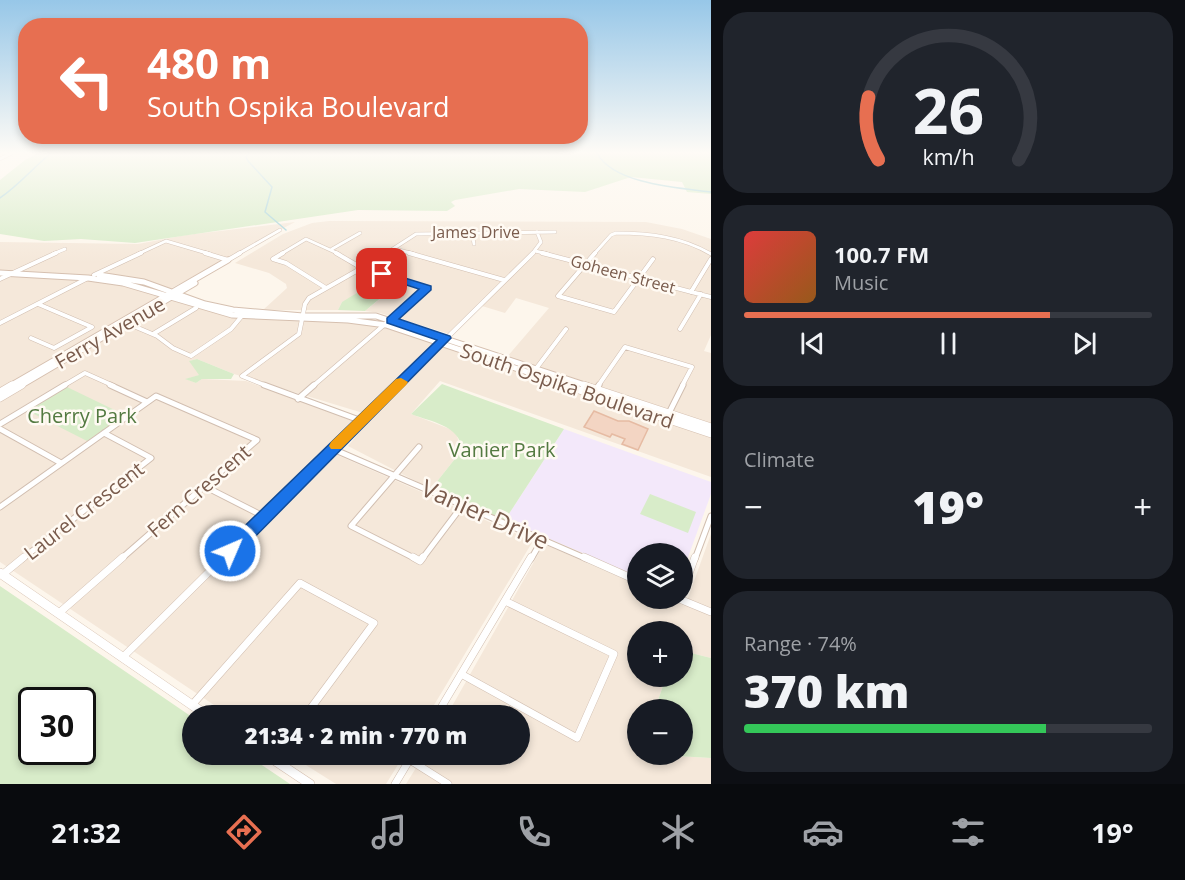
<!DOCTYPE html>
<meta charset="utf-8">
<style>
:root{--surface:#171b24;--page:#20242c;--text:#f1f3f6;--muted:#9ea1a6;--line:#363941;--accent:#e76f51}
body{margin:0;font-family:"Open Sans",sans-serif;background:var(--page);color:var(--text);height:100vh;display:flex;flex-direction:column;font-size:22px;white-space:nowrap}
*{box-sizing:border-box;margin:0}
p{font-size:20px;color:var(--muted)}
.icon{flex:none;width:33px;height:33px;fill:none;stroke:currentColor;stroke-width:2;stroke-linecap:round;stroke-linejoin:round}
.map{position:relative;flex:1;overflow:hidden}
.drawer{display:flex;flex-direction:column;gap:12px;padding:12px;background:#0d0f14;width:474px}
.drawer>*{flex:none}
.hud{position:absolute;left:18px;top:18px;width:570px;height:126px;border-radius:24px;box-shadow:0 3px 9px #0003;background:#e76f51;color:#fff;overflow:hidden}
.controls{position:absolute;left:627px;top:543px;display:grid;gap:12px}
.controls a{display:grid;place-items:center;width:66px;height:66px;border-radius:50%;background:var(--surface);box-shadow:0 3px 9px #0003;font-size:30px}
.speed{position:absolute;left:18px;top:687px;display:flex;gap:12px;font-size:30px;font-weight:700;text-align:center}
.speed>*{display:grid;place-content:center;width:78px;height:78px;border-radius:50%;background:var(--surface);box-shadow:0 3px 9px #0003;line-height:1}
.speed .limit{border:3px solid #111;border-radius:9px;background:#fff;color:#111}
.pin{position:absolute;display:grid;place-items:center;width:51px;height:51px;color:#fff;margin:-26px;border-radius:12px;box-shadow:0 3px 9px #0006}
.me{position:absolute;width:66px;margin:-33px;rotate:45deg;stroke-linejoin:round;filter:drop-shadow(0 0 4px #0008)}
.turn{display:flex;align-items:center;gap:21px;height:126px;padding:0 30px;font-size:27px}
.turn .icon{width:78px;height:78px;stroke-width:2.5}
.turn b{display:block;font-size:42px;line-height:51px}
.big{font-size:45px;font-weight:800;line-height:1.1}
.drawer .card{flex:1;display:flex;flex-direction:column;justify-content:center;gap:9px;min-width:0;padding:0 21px;border-radius:24px;background:var(--page)}
.drawer .dial{align-items:center;gap:0}
.dial svg{height:156px;overflow:visible;fill:none;stroke:var(--line);stroke-width:7;stroke-linecap:round;text-anchor:middle}
.dial text{fill:var(--text);stroke:none}
.song{display:flex;align-items:center;gap:18px}
.cover{width:72px;height:72px;border-radius:9px;background:linear-gradient(135deg,hsl(0 70% 55%),hsl(30 70% 35%))}
.played{height:6px;border-radius:3px;background:linear-gradient(90deg,var(--accent) 75%,var(--line) 75%)}
.keys{display:flex;justify-content:space-around;direction:ltr}
.heat{display:flex;justify-content:space-between;align-items:center;font-size:33px;direction:ltr}
.charge{height:9px;border-radius:4px;background:linear-gradient(90deg,#34c759 74%,var(--line) 0)}
.trip{position:absolute;left:182px;top:705px;width:348px;height:60px;border-radius:30px;background:var(--surface);box-shadow:0 3px 9px #0003;font-weight:800;line-height:60px;text-align:center}
.dock{display:flex;height:96px;justify-content:space-around;align-items:center;background:#090b0e;color:var(--muted)}
.dock .icon{width:42px;height:42px}
.dock .selected{color:var(--accent)}
.dock b{font-size:27px;color:var(--text)}
main{display:flex;flex:1;min-height:0}
.map>svg:first-child{display:block}
.residential{fill:#f5e8da}
.education{fill:#f3e8fa}
.green{fill:#d8ecc9;fill-rule:evenodd}
.lines{fill:none;stroke-linecap:round;stroke-linejoin:round}
.stream{stroke:#a5d3da;stroke-width:1.5}
.building{fill:#f3d5c3;stroke:#e6bba3;stroke-width:1.5}
.street-far3-casing{stroke:#d1beb0;stroke-width:4}
.street-far2-casing{stroke:#d1beb0;stroke-width:5}
.street-far1-casing{stroke:#d1beb0;stroke-width:7}
.street-casing{stroke:#d1beb0;stroke-width:8}
.secondary-far2-casing{stroke:#d6c0b0;stroke-width:7}
.secondary-far1-casing{stroke:#d6c0b0;stroke-width:8}
.secondary-casing{stroke:#d6c0b0;stroke-width:10}
.street-far3{stroke:#fff;stroke-width:3}
.street-far2{stroke:#fff;stroke-width:4}
.street-far1{stroke:#fff;stroke-width:5}
.street{stroke:#fff;stroke-width:7}
.secondary-far2{stroke:#fff;stroke-width:5}
.secondary-far1{stroke:#fff;stroke-width:7}
.secondary{stroke:#fff;stroke-width:9}
.route{fill:#1a73e8;stroke:#114b97;stroke-width:1.5}
.slow{fill:#f59e0b}
.labels{text-anchor:middle;stroke-width:5;stroke-linejoin:round;paint-order:stroke}
.far-street-label{font-size:16px;fill:#7a5c4d;stroke:#fffaf3}
.street-label{font-size:20px;fill:#7a5c4d;stroke:#fffaf3}
.park-label{font-size:20px;fill:#537a41;stroke:#fffaf3}
.near-street-label{font-size:24px;fill:#7a5c4d;stroke:#fffaf3}
</style>
<main>
<div class="map">
<svg width="711" height="784" viewBox="0 0 711 784">
<rect width="100%" height="100%" fill="#fdf6ec"/>
<path class="residential" d="M329 221 646 222 682 229 711 239V335L704 351 711 353V427L506 358 549 308 516 298 505 313 482 306 453 335 380 313 365 311 389 292 342 302 338 310H263L287 288 286 284 269 273 235 263 283 234 312 223Z
M295 222 172 288 204 301 283 319H353L437 343 711 437V477L440 381 411 414 455 431 462 450 431 489 348 446 373 416 234 374 197 359 190 361 200 375 186 379 196 383 202 379 246 381 353 421 326 450 533 541 428 715H229L0 562V242L138 244 186 235Z
M711 534V658L683 651 682 632H638V676L666 677 655 709 638 710V754L711 758V784H406L424 755 519 754V716L447 715 544 544 637 585 638 598 667 599 685 606Z
M290 755H404L386 784H336Z"/>
<path class="education" d="M564 429 711 482V494L683 571 682 554H638L637 576 505 520Z"/>
<path class="green" d="M39 153H711V194L687 192 682 182 631 177 585 192 519 189 455 200 451 202 455 206 447 211 358 210 135 243 81 239 44 241 0 234V180L25 160Z
M370 285 389 291 365 311 338 310 342 302Z
M197 359 234 374 231 379H202L196 383 185 379 199 375 189 361Z
M442 384 564 429 505 520 431 489 462 450C460 425 431 422 411 414Z
M67 387 125 415 87 441 28 411Z
M650 494 696 512 688 533 640 514Z
M0 586 192 717V754L247 755 290 784H0ZM32 700H82V752H32Z
M683 651 711 658V758L659 755 682 754V710L655 709 666 677 682 676Z"/>
<g class="lines">
<path class="stream" d="M249 153 246 157 248 161 272 187 265 212 286 230
M597 153C613 184 679 188 711 192
M0 198C19 185 33 168 51 153"/>
</g>
<path class="building" d="M594 411 618 421H629L648 429 638 450 622 444 625 439 612 434 610 437 584 427Z"/>
<g class="lines">
<defs>
<path id="street-far3" d="M0 159 12 153
M472 232 474 244
M332 249 360 233
M395 249 414 254
M535 251 548 254
M53 254 65 249
M138 254 166 241 210 254
M238 254 280 230
M281 254 306 239 339 254
M385 254 416 234 555 232
M532 254 541 242 537 232
M594 254 611 235 616 233C650 233 682 237 711 254"/>
<path id="street-far2" d="M205 253 228 260 240 253
M283 253 273 259 286 263 326 288
M409 253 504 280
M542 253 711 297
M595 253 558 296 614 312 653 259
M94 275 141 253
M0 279 56 253
M691 292 711 259
M124 322 157 336 173 348 191 356 231 329 241 317
M0 323 88 278
M680 329 701 294
M153 334 196 308
M31 338 54 348 92 327 38 304
M535 370 566 329
M63 386 85 373 114 386
M267 386 242 376 299 334 305 304 309 298 388 253
M313 386 427 288 360 267 336 253
M398 386 533 253
M598 386 625 347 692 367 682 386"/>
<path id="street-far1" d="M110 385 147 402
M264 385 362 421
M596 390 599 385
M298 399 314 385
M669 413 683 385
M0 424 65 385
M0 429 61 463
M333 449 587 559
M204 486 265 517
M0 507 156 396 257 440 121 559
M22 559 151 458 104 433
M223 559 399 385
M416 559 351 526 419 447
M422 559 462 506
M531 559 542 540
M695 559 711 516"/>
<path id="street" d="M413 557 420 561 423 557
M584 557 638 581
M2 575 24 557
M682 593 695 557
M677 598 711 612
M59 613 123 557
M123 657 224 557
M461 674 577 738 614 654 505 601
M192 705 300 583 374 623 305 716
M436 716 531 557
M410 760 448 784
M395 784 413 754"/>
<path id="secondary-far2" d="M0 273 88 278 123 283 232 315 348 320 386 325 569 386
M99 275 144 282 205 304 233 310 303 316H376L588 386
M10 386 228 260
M20 386 195 283"/>
<path id="secondary-far1" d="M564 385 711 434
M584 385 711 427
M0 392 12 385
M0 398 22 385"/>
<path id="secondary" d="M0 573 208 716
M265 754 310 784"/>
</defs>
<use href="#street-far3" class="street-far3-casing"/>
<use href="#street-far2" class="street-far2-casing"/>
<use href="#street-far1" class="street-far1-casing"/>
<use href="#street" class="street-casing"/>
<use href="#secondary-far2" class="secondary-far2-casing"/>
<use href="#secondary-far1" class="secondary-far1-casing"/>
<use href="#secondary" class="secondary-casing"/>
<use href="#street-far3" class="street-far3"/>
<use href="#street-far2" class="street-far2"/>
<use href="#street-far1" class="street-far1"/>
<use href="#street" class="street"/>
<use href="#secondary-far2" class="secondary-far2"/>
<use href="#secondary-far1" class="secondary-far1"/>
<use href="#secondary" class="secondary"/>
</g>
<linearGradient id="sky" x2="0" y2="1"><stop stop-color="#97c7e8"/><stop offset="0.58" stop-color="#fefbf6"/><stop offset="1" stop-color="#fefbf6" stop-opacity="0"/></linearGradient>
<rect width="711" height="263" fill="url(#sky)"/>
<path class="route" d="M382 271 431 286V290L399 319 450 336 451 338 236 556 230 558 223 556 221 551 223 547 437 340 387 323V318L419 289 379 276 377 274Z"/>
<path class="slow" d="M401 378 408 382 406 385 341 449H331L329 446 331 442 396 379Z"/>
<g class="labels">
<g class="far-street-label">
<text x="476" y="238">James Drive</text>
<text transform="translate(623 274) rotate(15)" y="6">Goheen Street</text>
</g>
<g class="street-label">
<text transform="translate(110 333) rotate(-30)" y="7">Ferry Avenue</text>
<text transform="translate(567 386) rotate(19)" y="7">South Ospika Boulevard</text>
<text transform="translate(199 491) rotate(-41)" y="7">Fern Crescent</text>
<text transform="translate(84 511) rotate(-38)" y="7">Laurel Crescent</text>
</g>
<g class="park-label">
<text x="82" y="423">Cherry Park</text>
<text x="502" y="457">Vanier Park</text>
</g>
<g class="near-street-label">
<text transform="translate(485 515) rotate(24)" y="8">Vanier Drive</text>
</g>
</g>
</svg>
<div class="controls">
<a><svg class="icon" aria-label="layers" viewBox="0 0 24 24"><path d="M12 4l9 5-9 5-9-5zM3 14l9 5 9-5"/></svg></a>
<a>+</a>
<a>−</a>
</div>
<div class="speed"><div class="limit">30</div></div>
<div class="pin" style="left:382px;top:274px;background:#d93025"><svg class="icon" aria-label="arrive" viewBox="0 0 24 24"><path d="M6 21V4h12l-3 4 3 4H6"/></svg></div>
<svg class="me" style="left:230px;top:551px" viewBox="-20 -20 40 40"><circle r="17" fill="#1a73e8" stroke="#fff" stroke-width="3"/><path d="M0-11L8 9 0 5-8 9z" fill="#fff"/></svg>
<div class="trip">21:34 · 2 min · 770 m</div>
<div class="hud">
<div class="turn"><svg class="icon" aria-label="left" viewBox="0 0 24 24"><path d="M17 20v-9H6M10 6l-5 5 5 5"/></svg><div><b>480 m</b>South Ospika Boulevard</div></div>
</div>
</div>
<section class="drawer">
<div class="card dial"><svg viewBox="0 0 100 80">
<path d="M14 69A42 42 0 1 1 86 69"/>
<path d="M14 69A42 42 0 0 1 9 37" stroke="#e76f51"/>
<text x="50" y="56" font-size="32" font-weight="700">26</text>
<text x="50" y="72" font-size="11">km/h</text>
</svg></div>
<div class="card">
<div class="song"><i class="cover"></i><div><b>100.7 FM</b><p>Music</p></div></div>
<div class="played"></div>
<div class="keys"><svg class="icon" aria-label="previous" viewBox="0 0 24 24"><path d="M18 5L8 12l10 7zM5 5v14"/></svg><svg class="icon" aria-label="pause" viewBox="0 0 24 24"><path d="M8 5v14M16 5v14"/></svg><svg class="icon" aria-label="next" viewBox="0 0 24 24"><path d="M6 5l10 7-10 7zM19 5v14"/></svg></div>
</div>
<div class="card"><p>Climate</p>
<div class="heat"><a>−</a><b class="big">19°</b><a>+</a></div>
</div>
<div class="card"><p>Range · 74%</p><b class="big">370 km</b><div class="charge"></div></div>
</section>
</main>
<nav class="dock">
<b>21:32</b>
<svg class="icon selected" aria-label="directions" viewBox="0 0 24 24"><path d="M12 3l9 9-9 9-9-9zM9 14v-3h6M13 9l2 2-2 2"/></svg>
<svg class="icon" aria-label="music" viewBox="0 0 24 24"><path d="M9 18V5l10-2v13"/><circle cx="6" cy="18" r="3"/><circle cx="16" cy="16" r="3"/></svg>
<svg class="icon" aria-label="phone" viewBox="0 0 24 24"><path d="M5 4h4l2 5-3 2q2 4 5 5l2-3 5 2v4C11 20 4 13 5 4z"/></svg>
<svg class="icon" aria-label="climate" viewBox="0 0 24 24"><path d="M12 3v18M4 7l16 10M4 17L20 7"/></svg>
<svg class="icon" aria-label="car" viewBox="0 0 24 24"><path d="M5 17H2v-5l4-1 3-4h7l3 4 3 1v5h-3M9 17h6M6 11h13"/><circle cx="7" cy="17" r="2"/><circle cx="17" cy="17" r="2"/></svg>
<svg class="icon" aria-label="filters" viewBox="0 0 24 24"><path d="M4 7h16M4 17h16"/><circle cx="9" cy="7" r="2"/><circle cx="15" cy="17" r="2"/></svg>
<b>19°</b>
</nav>
